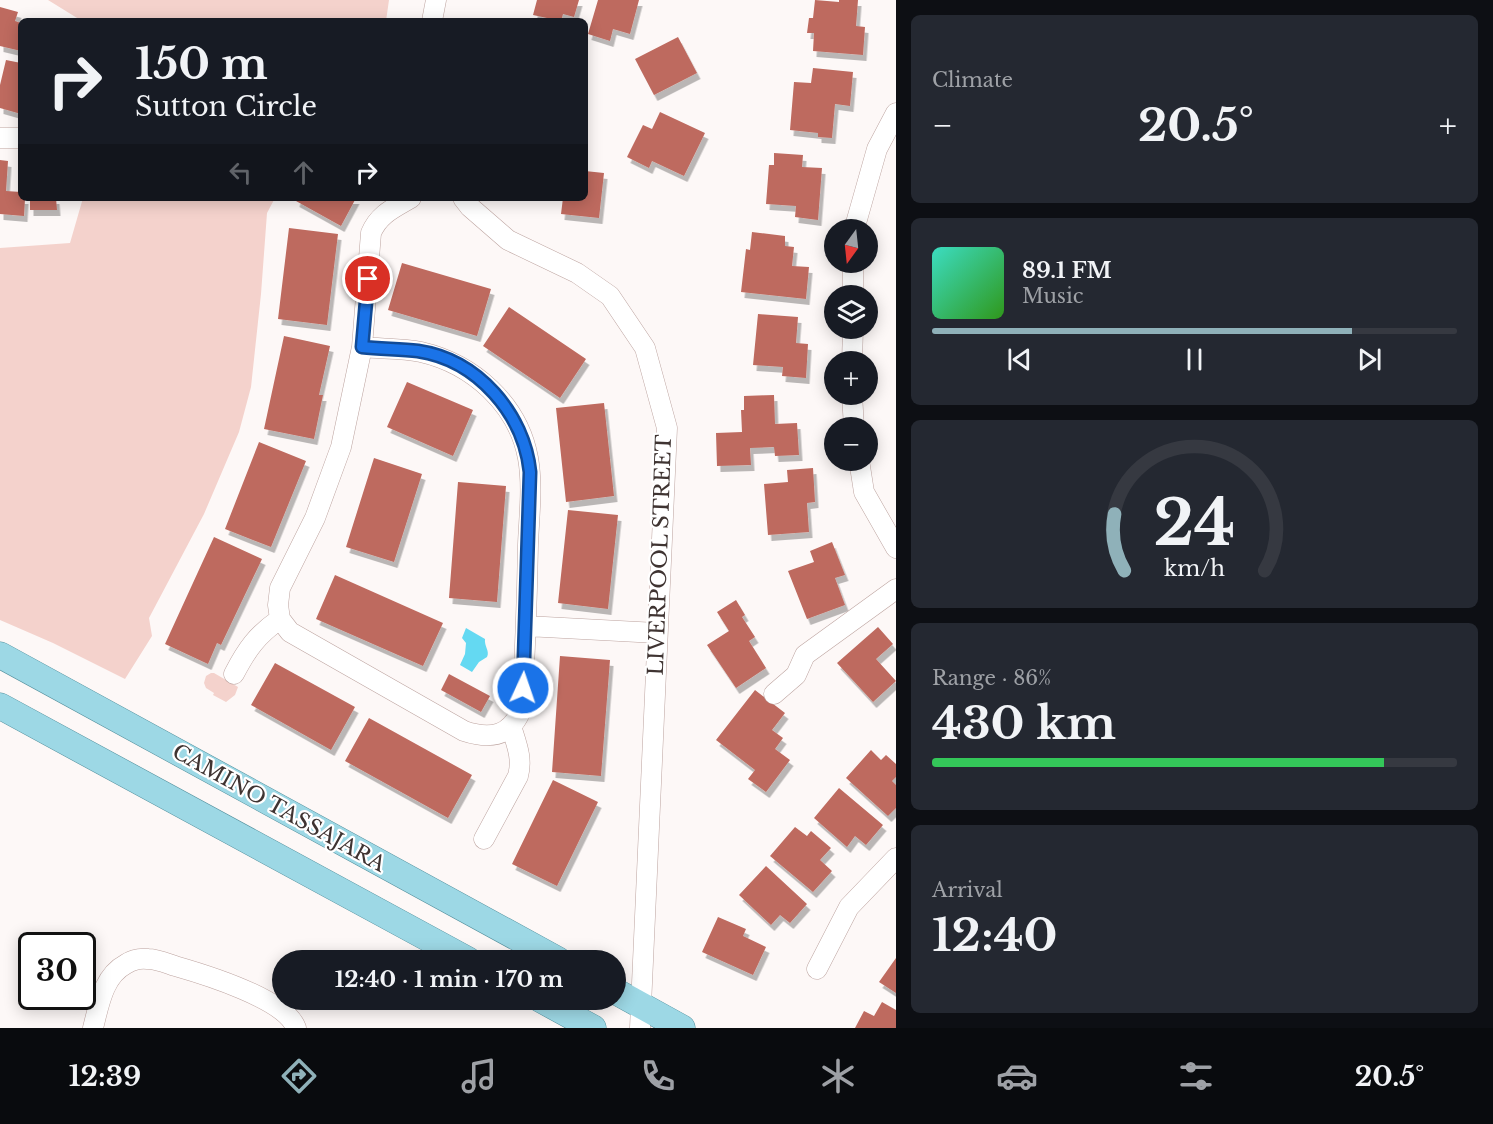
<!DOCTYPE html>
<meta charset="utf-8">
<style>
:root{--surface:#171b24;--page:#242831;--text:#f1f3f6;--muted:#9ea1a6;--line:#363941;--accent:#8fb1b9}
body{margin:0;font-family:"Libre Baskerville",serif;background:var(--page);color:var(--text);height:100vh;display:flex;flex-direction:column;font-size:22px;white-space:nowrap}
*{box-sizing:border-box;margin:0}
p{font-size:20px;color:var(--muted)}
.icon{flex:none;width:33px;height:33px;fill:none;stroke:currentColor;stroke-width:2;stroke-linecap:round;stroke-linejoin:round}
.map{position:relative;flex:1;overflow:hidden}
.details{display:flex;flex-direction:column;gap:15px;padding:15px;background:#0d0f14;width:597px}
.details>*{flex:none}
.banner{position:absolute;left:18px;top:18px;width:570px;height:183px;border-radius:9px;box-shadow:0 3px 15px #0003;background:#171b24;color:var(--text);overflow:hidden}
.needle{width:39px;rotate:195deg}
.fabs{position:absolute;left:824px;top:219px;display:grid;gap:12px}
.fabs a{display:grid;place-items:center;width:54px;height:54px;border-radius:50%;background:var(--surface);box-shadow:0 3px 15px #0003;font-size:30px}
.speed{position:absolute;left:18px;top:932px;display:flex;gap:12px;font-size:30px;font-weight:700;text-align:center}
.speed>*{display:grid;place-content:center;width:78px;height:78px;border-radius:50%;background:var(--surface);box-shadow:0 3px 15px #0003;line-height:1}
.speed .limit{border:3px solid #111;border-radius:9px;background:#fff;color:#111}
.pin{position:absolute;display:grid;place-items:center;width:51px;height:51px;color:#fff;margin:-26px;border:3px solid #fff;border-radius:50%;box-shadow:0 2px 6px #0007}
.me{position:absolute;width:66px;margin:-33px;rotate:3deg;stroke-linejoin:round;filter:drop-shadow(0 0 4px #0008)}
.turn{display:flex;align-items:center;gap:21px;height:126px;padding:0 18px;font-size:27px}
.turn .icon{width:78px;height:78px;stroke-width:2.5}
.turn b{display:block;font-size:42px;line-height:51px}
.lanes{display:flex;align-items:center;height:57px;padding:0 18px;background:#0003;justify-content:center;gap:30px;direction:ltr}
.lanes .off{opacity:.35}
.big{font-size:45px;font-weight:800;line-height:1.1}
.details .card{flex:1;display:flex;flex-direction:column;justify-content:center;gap:9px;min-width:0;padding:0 21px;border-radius:9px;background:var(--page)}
.details .dial{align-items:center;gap:0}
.dial svg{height:156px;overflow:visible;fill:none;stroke:var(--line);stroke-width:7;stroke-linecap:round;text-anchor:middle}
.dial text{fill:var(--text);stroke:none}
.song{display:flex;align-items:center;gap:18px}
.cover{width:72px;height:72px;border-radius:9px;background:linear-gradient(135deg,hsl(170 70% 55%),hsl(110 70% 35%))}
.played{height:6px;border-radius:3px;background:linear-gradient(90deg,var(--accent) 80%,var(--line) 80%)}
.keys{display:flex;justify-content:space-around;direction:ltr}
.heat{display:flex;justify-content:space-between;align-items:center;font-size:33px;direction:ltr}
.charge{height:9px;border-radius:4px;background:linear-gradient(90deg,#34c759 86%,var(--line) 0)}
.trip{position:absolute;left:272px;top:950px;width:354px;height:60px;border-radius:30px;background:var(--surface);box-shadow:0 3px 15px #0003;font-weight:800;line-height:60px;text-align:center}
.tabs{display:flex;height:96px;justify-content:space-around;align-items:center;background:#090b0e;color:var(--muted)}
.tabs .icon{width:42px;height:42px}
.tabs .on{color:var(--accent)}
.tabs b{font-size:27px;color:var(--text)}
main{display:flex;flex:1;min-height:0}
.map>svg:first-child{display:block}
.green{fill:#f4d2cc}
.water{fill:#64d9f2}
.building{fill:#be6a5f;filter:url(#shadow)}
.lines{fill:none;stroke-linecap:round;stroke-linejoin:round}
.minor-casing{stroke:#bda4a0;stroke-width:21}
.major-casing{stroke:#528e9b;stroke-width:27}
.minor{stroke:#fff;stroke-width:20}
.major{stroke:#9dd8e5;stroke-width:26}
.route-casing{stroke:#114b97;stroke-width:15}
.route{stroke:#1a73e8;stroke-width:10}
.labels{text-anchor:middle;stroke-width:4.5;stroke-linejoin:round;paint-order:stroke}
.street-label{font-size:21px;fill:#3f3432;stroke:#fff}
</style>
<main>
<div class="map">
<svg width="896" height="1028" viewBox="0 0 896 1028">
<defs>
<filter id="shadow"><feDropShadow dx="3.5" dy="6" stdDeviation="0" flood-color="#0004"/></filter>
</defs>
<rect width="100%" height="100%" fill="#fdf8f7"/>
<path class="green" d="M48 0H389L386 21H82Z
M83 198H275L267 213 261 294 251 387 239 432 204 514 149 618 152 636 125 679 53 643 0 620V248L70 243Z
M211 673H214L238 687 235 695 226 702 213 695 214 693 206 688 204 683 206 676Z"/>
<path class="water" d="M466 628 485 639C484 646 490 651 487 657L479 662 472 672 460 665 465 654 466 643 462 638Z"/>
<path class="building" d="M537 0H579L574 17 563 14 561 21 533 15Z
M598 0H639L630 34 613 29 610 41 588 34Z
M815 0 839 2V0H858L856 26 865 27 863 55 813 51 814 33H807L809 18H813Z
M0 7 18 12 15 21 21 23V51L0 46Z
M678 37 697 73 654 95 635 59Z
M6 60 21 63V114L0 108V85Z
M813 68 853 72 850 106 835 104 832 138 818 137V133L790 130 794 82 811 83Z
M660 112 705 133 684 176 652 161 649 168 627 157 643 125 652 129Z
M774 153 803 155 802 167 822 168 818 220 795 217 796 206 766 204 769 165H774Z
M0 160 8 161 6 191 21 192V198H25L24 216 0 214Z
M585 171 604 173 599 218 561 214 563 198H585Z
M30 198H56L57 210H30Z
M297 198H356L341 226 296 201Z
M289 228 338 234 327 325 278 319Z
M752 232 785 236V246L794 247 792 266 809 267 806 299 741 292 746 249 750 250Z
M402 263 491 289 477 336 388 310Z
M509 307 586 359 560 398 483 346Z
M758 314 798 317 796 343 808 344 806 378 782 376 783 367 753 365Z
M284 336 330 346 319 395H323L314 439 264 429Z
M407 382 473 410 453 456 387 427Z
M774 395 775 424 797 423 799 455 775 456 774 447 750 448 751 465 717 466 716 433 742 432 741 410H744V396Z
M604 403 614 496 566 502 556 408Z
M259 442 306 461 271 547 225 529Z
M374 458 422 474 394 562 346 547Z
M813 468 815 502 807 503 809 532 768 535 764 484 788 482 787 470Z
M458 482 506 486 497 602 449 598Z
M568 510 618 515 608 609 558 603Z
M214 537 262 559 221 645 217 643 208 664 165 644Z
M832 542 845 575 835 578 845 605 807 619 788 571 814 562 810 551Z
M335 575 443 623 423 666 316 619Z
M736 600 745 615 742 617 755 637 749 641 766 668 736 688 707 645 729 631 717 612Z
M878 627 893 644 876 659 896 681 873 702 837 663Z
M560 656 610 660 601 776 552 772Z
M275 663 355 707 331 750 251 705Z
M449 674 490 696 481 712 441 690Z
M755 690 785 713 772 730 783 738 775 749 790 760 766 792 748 779 755 770 716 740Z
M369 718 472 775 448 818 345 761Z
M871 750 881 760 886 755 896 764V777L892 781 896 785V808L888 816 846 778Z
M553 780 598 802 557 886 512 864Z
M839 788 883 825 866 845 855 836 847 847 814 818Z
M795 827 807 836 811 831 831 848 820 860 832 871 813 892 770 856Z
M766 866 807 904 790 923 780 915 771 925 739 895Z
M718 917 746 929 743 936 766 947 753 975 702 952Z
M896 958V993L879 982Z
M882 1002 896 1010V1028H855L864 1011 874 1016Z"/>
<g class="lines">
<defs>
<path id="minor" d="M432 21 436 0
M0 138H21
M463 198 470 207 508 240 577 273 610 296 645 348 667 428 640 1028
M854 230 877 149 896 113
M853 296V262
M362 347C381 349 403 348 421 352 473 364 518 404 528 458 533 486 529 517 528 545 527 599 525 654 522 708 511 736 491 740 464 731L290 632 280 619 278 605 280 588 315 518 341 447 362 347 371 233C379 214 394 208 411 198
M852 362 853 328
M852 394 854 428
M859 460 864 492 896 548
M526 626 657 633
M234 674C247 649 257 635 280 619
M774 694 796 675 805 655 896 589
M484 839 518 776C523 758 516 743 511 726
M817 969 849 907 896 858
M93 1028C99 1005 103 976 126 964 132 960 140 958 148 959 157 959 166 963 175 966 203 974 286 999 296 1028"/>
<path id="major" d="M0 655 558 960
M0 706 468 960
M615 991 682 1028
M540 999 593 1028"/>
</defs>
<use href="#minor" class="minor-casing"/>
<use href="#major" class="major-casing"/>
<use href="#minor" class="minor"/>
<use href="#major" class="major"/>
</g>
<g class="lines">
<defs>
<path id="route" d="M368 279 362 347C381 349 400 349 418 351 478 360 524 414 530 472L523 688"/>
</defs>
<use href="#route" class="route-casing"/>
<use href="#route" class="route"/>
</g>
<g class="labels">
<g class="street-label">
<text transform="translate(660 555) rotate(-88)" y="7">LIVERPOOL STREET</text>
<text transform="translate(279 808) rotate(29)" y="7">CAMINO TASSAJARA</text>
</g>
</g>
</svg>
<div class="fabs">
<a><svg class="needle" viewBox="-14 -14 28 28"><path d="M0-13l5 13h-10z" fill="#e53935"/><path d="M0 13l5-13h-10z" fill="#9ea1a6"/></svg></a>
<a><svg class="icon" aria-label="layers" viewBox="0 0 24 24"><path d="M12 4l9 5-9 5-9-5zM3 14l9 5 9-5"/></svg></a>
<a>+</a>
<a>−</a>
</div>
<div class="speed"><div class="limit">30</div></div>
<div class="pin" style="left:368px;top:279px;background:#d93025"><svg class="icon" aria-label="arrive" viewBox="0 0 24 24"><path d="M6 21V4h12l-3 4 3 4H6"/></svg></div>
<svg class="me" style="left:523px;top:688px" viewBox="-20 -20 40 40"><circle r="17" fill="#1a73e8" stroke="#fff" stroke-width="3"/><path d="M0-11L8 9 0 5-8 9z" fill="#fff"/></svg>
<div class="trip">12:40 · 1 min · 170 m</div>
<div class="banner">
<div class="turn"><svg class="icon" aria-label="right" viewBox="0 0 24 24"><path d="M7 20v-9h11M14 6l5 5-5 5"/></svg><div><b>150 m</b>Sutton Circle</div></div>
<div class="lanes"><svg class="icon off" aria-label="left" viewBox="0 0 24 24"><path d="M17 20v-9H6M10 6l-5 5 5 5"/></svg><svg class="icon off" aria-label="ahead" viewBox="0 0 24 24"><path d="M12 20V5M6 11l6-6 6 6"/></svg><svg class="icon" aria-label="right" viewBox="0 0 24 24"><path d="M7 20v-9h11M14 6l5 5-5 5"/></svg></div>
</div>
</div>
<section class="details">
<div class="card"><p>Climate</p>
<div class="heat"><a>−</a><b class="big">20.5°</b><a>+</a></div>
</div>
<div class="card">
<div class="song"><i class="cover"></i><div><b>89.1 FM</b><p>Music</p></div></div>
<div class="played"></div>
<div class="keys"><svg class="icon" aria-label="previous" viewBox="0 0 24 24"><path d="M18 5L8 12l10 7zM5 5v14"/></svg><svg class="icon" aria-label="pause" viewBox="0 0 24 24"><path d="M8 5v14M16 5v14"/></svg><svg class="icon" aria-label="next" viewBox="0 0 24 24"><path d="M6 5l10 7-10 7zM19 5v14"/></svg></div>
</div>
<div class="card dial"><svg viewBox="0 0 100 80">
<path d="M14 69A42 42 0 1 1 86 69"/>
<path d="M14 69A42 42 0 0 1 9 40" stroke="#8fb1b9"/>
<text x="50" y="56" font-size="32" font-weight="700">24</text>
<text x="50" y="72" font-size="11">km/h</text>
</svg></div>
<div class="card"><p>Range · 86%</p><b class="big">430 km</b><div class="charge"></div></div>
<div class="card"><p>Arrival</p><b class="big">12:40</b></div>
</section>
</main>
<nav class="tabs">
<b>12:39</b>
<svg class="icon on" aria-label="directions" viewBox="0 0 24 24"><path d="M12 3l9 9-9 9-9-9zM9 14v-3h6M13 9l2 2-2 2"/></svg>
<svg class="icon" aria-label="music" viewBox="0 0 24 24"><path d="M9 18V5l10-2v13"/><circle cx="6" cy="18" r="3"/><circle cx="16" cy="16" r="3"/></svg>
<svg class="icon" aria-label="phone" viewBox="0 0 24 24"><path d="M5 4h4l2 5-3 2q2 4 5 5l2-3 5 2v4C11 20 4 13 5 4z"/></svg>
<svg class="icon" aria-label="climate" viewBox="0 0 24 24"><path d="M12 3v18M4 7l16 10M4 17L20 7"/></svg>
<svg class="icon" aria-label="car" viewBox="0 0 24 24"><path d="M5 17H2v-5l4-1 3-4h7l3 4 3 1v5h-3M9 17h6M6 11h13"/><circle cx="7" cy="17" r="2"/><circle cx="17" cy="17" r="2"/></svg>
<svg class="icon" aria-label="filters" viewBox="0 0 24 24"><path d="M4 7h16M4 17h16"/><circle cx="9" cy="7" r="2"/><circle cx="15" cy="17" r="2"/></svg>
<b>20.5°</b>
</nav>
